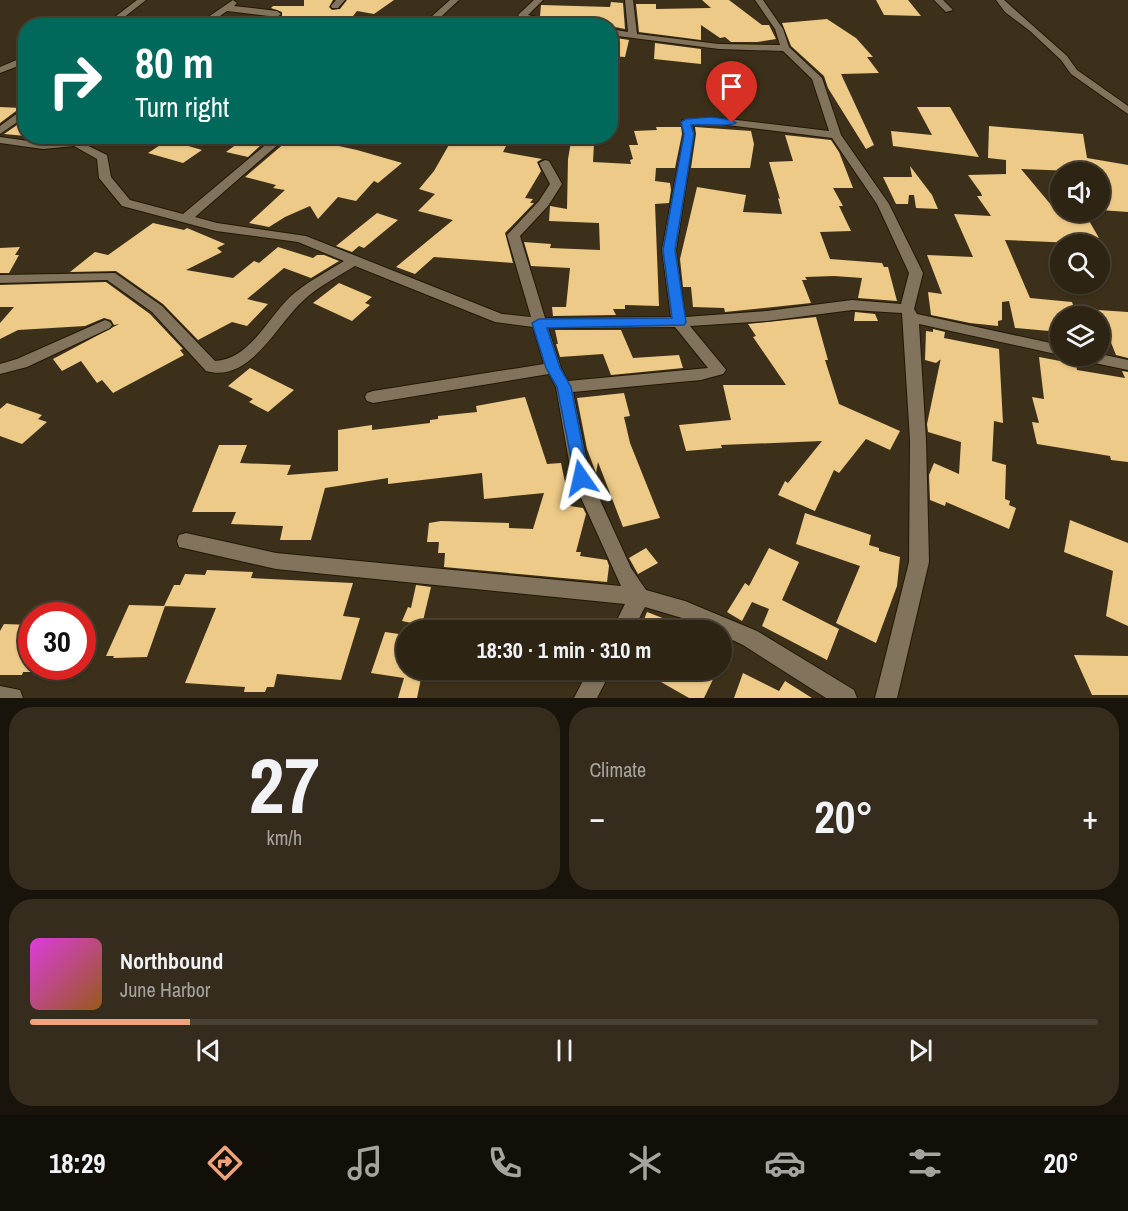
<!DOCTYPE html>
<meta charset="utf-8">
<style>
:root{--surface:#2d2414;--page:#352c1d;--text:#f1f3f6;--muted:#a7a4a0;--line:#484134;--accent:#f0a279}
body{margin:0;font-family:"Archivo Narrow",sans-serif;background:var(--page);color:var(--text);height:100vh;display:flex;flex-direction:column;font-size:22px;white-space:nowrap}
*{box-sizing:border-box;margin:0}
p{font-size:20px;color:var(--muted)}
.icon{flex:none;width:33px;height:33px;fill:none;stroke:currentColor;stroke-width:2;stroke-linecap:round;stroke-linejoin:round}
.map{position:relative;height:698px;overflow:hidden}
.side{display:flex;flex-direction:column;gap:9px;padding:9px;background:#19140b;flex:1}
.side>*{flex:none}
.top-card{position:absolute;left:18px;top:18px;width:600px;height:126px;border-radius:24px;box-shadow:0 2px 4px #0004,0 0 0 2px var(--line);background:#00695c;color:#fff;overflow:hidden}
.tools{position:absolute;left:1050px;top:162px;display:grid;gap:12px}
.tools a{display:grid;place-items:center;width:60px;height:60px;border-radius:50%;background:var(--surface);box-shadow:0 2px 4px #0004,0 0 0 2px var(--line);font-size:30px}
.speed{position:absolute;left:18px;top:602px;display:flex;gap:12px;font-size:30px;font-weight:700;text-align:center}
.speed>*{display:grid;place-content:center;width:78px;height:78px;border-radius:50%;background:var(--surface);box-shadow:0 2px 4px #0004,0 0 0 2px var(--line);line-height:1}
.speed .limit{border:9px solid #d22;background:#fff;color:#111}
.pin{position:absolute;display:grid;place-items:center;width:51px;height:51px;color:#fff;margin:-62px -26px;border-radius:50% 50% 50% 0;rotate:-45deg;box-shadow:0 0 6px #0007}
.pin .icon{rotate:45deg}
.me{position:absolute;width:66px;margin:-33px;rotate:349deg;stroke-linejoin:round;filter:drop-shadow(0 0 4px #0008)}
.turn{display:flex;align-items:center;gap:21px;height:126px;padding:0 18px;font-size:27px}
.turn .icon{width:78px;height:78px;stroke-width:2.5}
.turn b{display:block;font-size:42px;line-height:51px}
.big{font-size:45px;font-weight:700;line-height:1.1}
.side .tile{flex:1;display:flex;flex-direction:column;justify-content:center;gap:9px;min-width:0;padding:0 21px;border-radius:24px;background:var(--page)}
.side .dial{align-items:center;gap:0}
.dial b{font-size:78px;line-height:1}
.song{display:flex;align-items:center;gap:18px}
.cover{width:72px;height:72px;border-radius:9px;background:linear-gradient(135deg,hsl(300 70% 55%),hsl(30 70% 35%))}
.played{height:6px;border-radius:3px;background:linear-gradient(90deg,var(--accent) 15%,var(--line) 15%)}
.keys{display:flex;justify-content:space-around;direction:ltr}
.heat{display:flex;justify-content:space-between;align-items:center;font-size:33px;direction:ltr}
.side .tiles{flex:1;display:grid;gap:9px;grid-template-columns:1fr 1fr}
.tile:last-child{grid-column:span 2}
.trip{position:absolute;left:396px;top:620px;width:336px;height:60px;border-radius:30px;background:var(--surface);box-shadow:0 2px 4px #0004,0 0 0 2px var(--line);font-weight:700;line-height:60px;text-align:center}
.menu{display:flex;height:96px;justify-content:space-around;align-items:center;background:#120e08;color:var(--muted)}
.menu .icon{width:42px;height:42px}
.menu .on{color:var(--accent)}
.menu b{font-size:27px;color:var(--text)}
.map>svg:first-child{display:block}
.building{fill:#edca88}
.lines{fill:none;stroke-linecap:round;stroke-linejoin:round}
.street-casing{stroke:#231803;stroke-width:2}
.street{fill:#82745c;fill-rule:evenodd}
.route{fill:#1a73e8;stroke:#114b97;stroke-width:1.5}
</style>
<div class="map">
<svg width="1128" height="698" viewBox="0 0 1128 698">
<rect width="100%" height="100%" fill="#3c301a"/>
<path class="building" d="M304 0H333L329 7 332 10 340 9 347 0H394L374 14 357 11 345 26H260L265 18 277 19 282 16V12L271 8 273 6H304Z
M702 0H729L762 25H769L776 39 757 42H731L725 37 720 38 701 25V40L639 32 636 4H656V9L711 8Z
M876 0H908L921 16 884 15Z
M611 2 623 3 625 29 610 26H589L588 20 540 16 541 5 610 7Z
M827 19 856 38 873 57H867L879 73 841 74 874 145 866 149 828 88 824 76 791 46 782 23Z
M610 37 629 40 625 57 610 56Z
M655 43 701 49V64L654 59Z
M0 107 20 108 0 123Z
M917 107H950L979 157 893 146 891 131 932 135Z
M26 119V136L4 134Z
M989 126 1083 134 1087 158 1128 165V212L1100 210V172L1021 169 1052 206H1060V212H1084L1099 238 1069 236 1074 243 1005 240 1030 298 1072 302 1077 316H1060V332L1015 328 1009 301 1002 302V320L998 321V326L970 323 931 315 928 292 942 294 927 255 973 257 954 214 991 216 977 196H982L981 193 968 175 1006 174V160L988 158Z
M656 127H681L682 134 675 168H656L655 181 670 183 671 190 669 203 655 204 659 306 625 305V309H613L616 315 553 316 552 307H566L570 268 531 266 524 242 551 244 550 248 600 250 599 223 549 221 550 206 567 209 568 159 572 136H580L585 143H594L593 162 631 164 630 160 633 159 629 145H638L634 131 657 130Z
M695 127 751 131 754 144 750 168H691L696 134Z
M785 135 831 140 839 152 853 188H833L843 206H839L851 231 820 232 830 259 882 263 884 267H888L897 301 858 298 862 278 834 276 805 277 807 280H802L811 303 725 312 724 308 693 307 691 287H683L680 259 697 187 746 195 743 212 782 214 778 198 780 199 769 162 793 161Z
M293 136 357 150 402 163 378 183 374 181 356 201 338 197 318 219 310 206 285 217 269 227 249 223 285 190 273 188 276 185 245 177Z
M454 136 507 138 505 142H508L503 152 542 159 537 162 541 171 525 198 533 199 530 203H534L505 233 513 263 434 257 415 274 396 267 453 220 418 211 435 194 419 189 434 171Z
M168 140 202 150 183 163 148 153Z
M241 141 261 145 248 157 226 152Z
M910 166 932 195 938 209 916 208 914 195H909L908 204H896L883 177H912Z
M377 213 398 220 364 248 359 246 352 252 336 246Z
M153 223 184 230 187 228 225 244 217 248 222 252 186 270 233 278 254 261 259 263 278 247 313 258 317 255H324L339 261 311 278 284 268 247 299 268 304 247 326 232 322 198 340 163 304 116 271 70 272 95 252 108 255Z
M20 247 15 255H19L9 273H0V248Z
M106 282 150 314 183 349 180 350 184 355 113 393 102 380 97 383 81 361 62 371 53 359 119 324 114 325 111 320 104 318 85 326 18 330 0 339V323L14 307H0V285Z
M339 283 372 297 365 303 370 305 352 321 313 303Z
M1098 310 1128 312V358L1116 355Z
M855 312 875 314 878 321H854Z
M816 317 828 360H825L839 404 900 431 890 450 866 439 839 473 834 470 815 511 778 495 785 481 788 483 822 441 721 445 722 448 686 451 679 425 731 420 723 385H786L753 337 756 336 748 324Z
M933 329 945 332 944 338 999 349 1003 423 994 421 992 461 1006 465 1005 499 1010 501 1009 505 1016 508 1009 529 946 502 945 506 930 500 929 475 934 463 959 474 961 442 928 432 927 424 942 353 941 359 936 363 925 360 926 331 933 332Z
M555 330H621L633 358 679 355 683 368 611 375 603 354 560 357 556 344H558Z
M1039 357 1076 364 1077 370 1125 378 1122 371 1128 372V462L1111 460 1110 456 1037 444 1032 422 1039 423 1032 397 1044 399Z
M250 368 294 390 268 412 249 402 253 399 228 386Z
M624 393 630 416 624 417 630 443 660 518 623 527 598 462 596 473 587 449 577 398Z
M525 397 547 464 561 463 570 506 583 508 586 514 576 552H581L580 556 607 560 609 566 607 582 444 567 445 553H438L439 542H427L429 523 441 521 509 523V528L533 529 544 493 484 499 482 473 388 484V478L325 488 311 540H280L283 526 231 524 236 512H192L219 445H247L240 463 291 465 287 475 338 471V430L372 425V430L430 423V420L438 419V416L477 412 476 406Z
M7 403 42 415 38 419 47 422 22 444 0 436V409Z
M805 513 871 535 869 545 879 548V551L900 557 897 586 876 643 836 623 860 566 796 544Z
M1070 520 1128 543V626L1106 616 1113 571 1064 552Z
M646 548 658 563 638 574 629 558Z
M769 548 799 562 782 600 839 629 827 660 762 626 769 609 752 602 742 621 727 612 745 583 749 586Z
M207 570 253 572 251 578 353 583 343 616 360 618 341 680 277 674 274 687H267L265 692H244L245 687 185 683 216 608 164 606 174 585H180L185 574 205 575Z
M416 585 431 587 422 625 402 621 408 607 411 608Z
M129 605 165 606 147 657 113 658 114 656H106Z
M647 612 691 629V630H640Z
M4 624 32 625V672H23L22 675H0V631Z
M385 632 406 635V670L423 669 417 698H398L404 678 371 673Z
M1074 655 1128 656V695H1092Z
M668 669H718L704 698H689L661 682Z
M743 673 779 691 785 681 812 698H734Z"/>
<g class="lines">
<defs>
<path id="street" d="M137 0H146L113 26H103Z
M233 0 237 3 234 6 277 11 281 14 277 17 227 11 206 26H195Z
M336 0H345L338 8H332L331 6Z
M450 0H459L431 26H421Z
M534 0H543L528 15 573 26H554L525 19 523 26H514L519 14Z
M625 0H633L637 34 719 44 780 45 775 29 755 0H763L783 29 789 47 822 78 841 135 889 204 923 273 914 309 917 314 1060 345V355L919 324 926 440 929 562 897 698H875L909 562 910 440 902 313 852 310 767 321 690 326 723 366 726 370 723 374 701 380 573 392 590 478 631 568 646 590 685 601 757 631 854 690 857 698H826L743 645 722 635V630H709L682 618 645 607 633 630H612L625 604 276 569 179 547 177 541 179 535 186 533 276 553 621 586 572 478 556 387 549 374 373 403 367 401 365 397 367 393 373 391 544 364 533 327 495 322 355 266C339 276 319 286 305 299 277 323 251 384 206 371L152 312 107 280 0 283V275L115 273 162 306 215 361C253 359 270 311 297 291 311 280 328 271 344 261L298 242 216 231 122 206 99 178 97 159 74 146 43 149 0 143V137L43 143 76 140 107 155 111 177 130 200 183 214 276 136H288L195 217 217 223 306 236 502 314 531 317 507 235 539 201 550 184 539 163 545 160 549 161 562 184 548 206 520 236 545 318 671 317 662 250 684 134 682 120 711 117 829 131 812 79 783 51 719 49 610 35V29L628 32ZM711 123 832 138 877 204 909 273 901 304 852 300 767 311 685 317 676 250 694 134 692 125ZM675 327 708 368 568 381 561 368 548 328Z
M934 0H943L953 10 946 12Z
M996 0H1004L1067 56 1077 70 1128 106V114L1071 74 1061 60 1030 31 1005 12Z
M26 56V63L0 73V67Z
M26 107V116L0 134V126Z
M105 320 110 322 112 325 110 328 27 367 0 374V364L17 359Z
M1100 354 1128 360V370L1085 361 1077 356Z
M589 669H612L597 698H574Z
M0 686 20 690 23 698H0Z"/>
</defs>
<use href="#street" class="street-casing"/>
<use href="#street" class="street"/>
</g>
<path class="route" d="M711 117 732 120 736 123C730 127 702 124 691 125L694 134 675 250 686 322 684 325 547 328 560 368 571 387 589 478 587 483 581 485 576 483 557 387 546 368 532 323 539 319 672 318 663 250 684 134 681 122 686 119Z"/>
</svg>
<div class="tools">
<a><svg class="icon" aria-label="sound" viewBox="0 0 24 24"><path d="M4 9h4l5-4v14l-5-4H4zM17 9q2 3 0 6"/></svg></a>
<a><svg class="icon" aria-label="search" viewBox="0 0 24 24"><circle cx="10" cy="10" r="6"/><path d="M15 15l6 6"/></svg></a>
<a><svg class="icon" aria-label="layers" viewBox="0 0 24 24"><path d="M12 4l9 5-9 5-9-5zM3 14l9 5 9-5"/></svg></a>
</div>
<div class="speed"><div class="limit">30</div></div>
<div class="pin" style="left:732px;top:123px;background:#d93025"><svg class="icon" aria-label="arrive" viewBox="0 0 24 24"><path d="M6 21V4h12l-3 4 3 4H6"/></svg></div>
<svg class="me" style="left:581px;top:478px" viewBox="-20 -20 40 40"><path d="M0-17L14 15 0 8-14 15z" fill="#1a73e8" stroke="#fff" stroke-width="4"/></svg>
<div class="trip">18:30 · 1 min · 310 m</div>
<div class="top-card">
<div class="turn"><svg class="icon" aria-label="right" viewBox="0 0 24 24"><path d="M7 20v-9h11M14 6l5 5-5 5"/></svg><div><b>80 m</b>Turn right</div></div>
</div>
</div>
<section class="side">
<div class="tiles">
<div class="tile dial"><b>27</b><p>km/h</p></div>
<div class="tile"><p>Climate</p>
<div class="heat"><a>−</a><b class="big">20°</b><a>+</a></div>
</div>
<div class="tile">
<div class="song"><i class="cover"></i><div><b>Northbound</b><p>June Harbor</p></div></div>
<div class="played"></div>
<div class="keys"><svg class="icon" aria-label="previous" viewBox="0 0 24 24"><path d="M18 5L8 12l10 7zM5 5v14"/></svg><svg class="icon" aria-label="pause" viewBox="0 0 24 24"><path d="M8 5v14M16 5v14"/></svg><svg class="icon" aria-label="next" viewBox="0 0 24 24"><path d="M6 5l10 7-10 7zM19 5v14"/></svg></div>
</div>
</div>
</section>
<nav class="menu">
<b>18:29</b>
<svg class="icon on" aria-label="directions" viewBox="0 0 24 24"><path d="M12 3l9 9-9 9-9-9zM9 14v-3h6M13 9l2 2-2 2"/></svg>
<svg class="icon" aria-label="music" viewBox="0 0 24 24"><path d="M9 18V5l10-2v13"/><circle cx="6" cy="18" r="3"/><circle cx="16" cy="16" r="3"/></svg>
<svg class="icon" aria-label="phone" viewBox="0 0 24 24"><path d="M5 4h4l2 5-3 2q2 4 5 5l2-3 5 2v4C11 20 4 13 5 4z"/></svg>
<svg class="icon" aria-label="climate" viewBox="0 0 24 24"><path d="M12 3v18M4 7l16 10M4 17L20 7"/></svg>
<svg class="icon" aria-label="car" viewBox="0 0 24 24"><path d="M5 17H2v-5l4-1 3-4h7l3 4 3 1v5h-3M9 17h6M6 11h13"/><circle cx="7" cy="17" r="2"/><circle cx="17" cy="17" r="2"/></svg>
<svg class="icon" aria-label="filters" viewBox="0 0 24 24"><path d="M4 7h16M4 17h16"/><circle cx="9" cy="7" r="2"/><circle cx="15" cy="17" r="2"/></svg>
<b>20°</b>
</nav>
